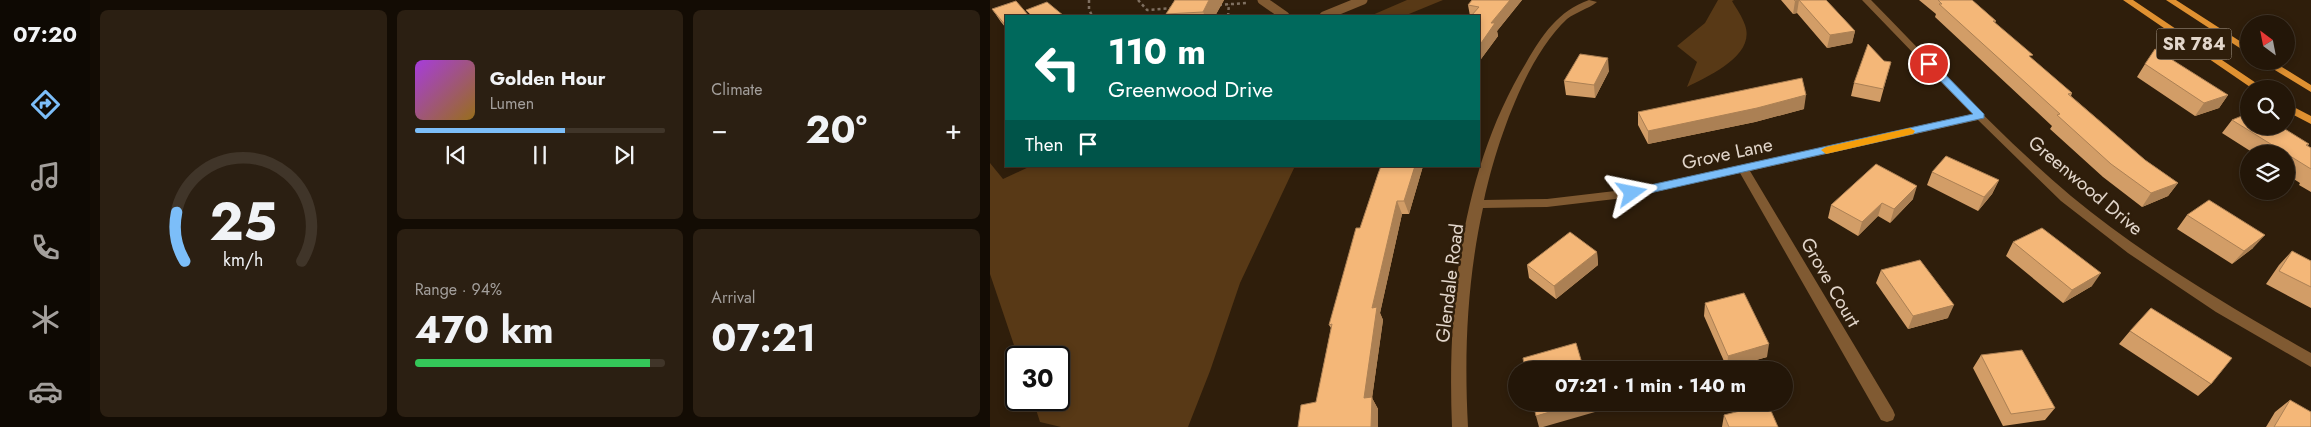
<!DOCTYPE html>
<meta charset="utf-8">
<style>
:root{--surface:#231608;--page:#2b1f12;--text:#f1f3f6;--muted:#a39f9c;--line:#403529;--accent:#7cbef9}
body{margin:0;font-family:Jost,sans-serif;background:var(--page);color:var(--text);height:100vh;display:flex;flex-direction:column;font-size:19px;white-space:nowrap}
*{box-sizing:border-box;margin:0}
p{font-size:16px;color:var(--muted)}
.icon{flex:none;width:28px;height:28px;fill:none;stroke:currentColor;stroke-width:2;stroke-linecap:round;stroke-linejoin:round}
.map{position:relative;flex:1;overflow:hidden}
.panel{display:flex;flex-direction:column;gap:10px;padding:10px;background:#130c04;width:900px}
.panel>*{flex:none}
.hud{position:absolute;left:15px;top:15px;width:475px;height:152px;border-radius:0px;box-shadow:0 2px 8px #0003,0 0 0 1px var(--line);background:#00695c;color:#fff;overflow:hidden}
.needle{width:32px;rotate:328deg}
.controls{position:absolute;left:1250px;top:15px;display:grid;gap:10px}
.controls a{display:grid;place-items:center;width:55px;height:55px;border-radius:50%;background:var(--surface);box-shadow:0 2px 8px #0003,0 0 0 1px var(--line);font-size:25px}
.speed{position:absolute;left:15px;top:346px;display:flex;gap:10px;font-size:25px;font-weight:700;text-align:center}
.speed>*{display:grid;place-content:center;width:65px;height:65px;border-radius:50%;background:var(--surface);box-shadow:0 2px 8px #0003,0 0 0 1px var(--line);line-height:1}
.speed .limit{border:2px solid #111;border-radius:8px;background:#fff;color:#111}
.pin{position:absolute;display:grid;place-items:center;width:42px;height:42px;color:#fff;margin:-21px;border:2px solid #fff;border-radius:50%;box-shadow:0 1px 5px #0007}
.me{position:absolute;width:55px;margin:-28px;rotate:78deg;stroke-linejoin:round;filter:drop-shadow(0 0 4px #0008)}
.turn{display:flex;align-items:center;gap:18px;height:105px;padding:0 20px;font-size:22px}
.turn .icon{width:65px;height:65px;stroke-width:2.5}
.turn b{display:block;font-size:35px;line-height:42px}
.then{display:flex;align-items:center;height:48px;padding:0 20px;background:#0003;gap:10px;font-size:19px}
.big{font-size:38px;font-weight:700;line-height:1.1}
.panel .card{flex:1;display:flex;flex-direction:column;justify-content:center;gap:8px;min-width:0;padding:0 18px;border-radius:8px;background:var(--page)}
.panel .dial{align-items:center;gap:0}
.dial svg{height:130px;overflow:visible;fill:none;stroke:var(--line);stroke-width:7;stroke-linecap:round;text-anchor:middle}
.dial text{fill:var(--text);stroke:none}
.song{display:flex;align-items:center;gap:15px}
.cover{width:60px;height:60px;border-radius:8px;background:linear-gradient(135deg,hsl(280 70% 55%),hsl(40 70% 35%))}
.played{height:5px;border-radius:2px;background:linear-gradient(90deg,var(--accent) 60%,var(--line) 60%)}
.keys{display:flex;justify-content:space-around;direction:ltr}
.heat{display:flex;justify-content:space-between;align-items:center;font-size:28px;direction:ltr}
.charge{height:8px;border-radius:4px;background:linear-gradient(90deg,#34c759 94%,var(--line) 0)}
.panel .tiles{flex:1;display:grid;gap:10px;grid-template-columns:repeat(3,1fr)}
.card:first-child{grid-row:span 2}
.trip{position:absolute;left:518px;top:361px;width:285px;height:50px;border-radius:25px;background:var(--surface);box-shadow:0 2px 8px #0003,0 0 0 1px var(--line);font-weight:700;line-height:50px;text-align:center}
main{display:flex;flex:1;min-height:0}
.tab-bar{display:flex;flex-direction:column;width:90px;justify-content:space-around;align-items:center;background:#0e0903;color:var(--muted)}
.tab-bar .icon{width:35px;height:35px}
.tab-bar .on{color:var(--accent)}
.tab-bar b{font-size:22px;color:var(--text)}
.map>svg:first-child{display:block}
.green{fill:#583916}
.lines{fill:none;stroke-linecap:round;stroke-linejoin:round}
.path{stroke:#7f7061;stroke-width:2.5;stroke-dasharray:3 3;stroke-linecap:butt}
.lane{stroke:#805a32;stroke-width:9}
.street{fill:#805a32;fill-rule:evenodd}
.primary{fill:#e09131;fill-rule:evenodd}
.wall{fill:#d29d67}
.shaded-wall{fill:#ab8054}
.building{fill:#f4b778;stroke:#ab8054}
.route{fill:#7cbef9;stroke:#517ca2}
.slow{fill:#f59e0b}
.labels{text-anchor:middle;stroke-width:5;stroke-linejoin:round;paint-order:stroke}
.shield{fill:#2f1e0b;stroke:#ac9f91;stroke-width:1}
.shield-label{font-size:18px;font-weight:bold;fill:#e2d6cb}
.street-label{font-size:19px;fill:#e2d6cb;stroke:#2f1e0b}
</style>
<main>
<nav class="tab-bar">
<b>07:20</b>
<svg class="icon on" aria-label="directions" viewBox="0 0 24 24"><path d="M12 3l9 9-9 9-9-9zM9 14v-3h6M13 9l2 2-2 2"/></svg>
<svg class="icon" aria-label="music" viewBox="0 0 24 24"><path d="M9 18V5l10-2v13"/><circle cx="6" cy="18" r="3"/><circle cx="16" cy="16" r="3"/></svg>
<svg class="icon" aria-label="phone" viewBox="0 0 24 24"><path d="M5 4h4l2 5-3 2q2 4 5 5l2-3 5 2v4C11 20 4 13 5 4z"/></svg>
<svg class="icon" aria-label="climate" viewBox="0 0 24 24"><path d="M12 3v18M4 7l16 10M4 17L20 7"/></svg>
<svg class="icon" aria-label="car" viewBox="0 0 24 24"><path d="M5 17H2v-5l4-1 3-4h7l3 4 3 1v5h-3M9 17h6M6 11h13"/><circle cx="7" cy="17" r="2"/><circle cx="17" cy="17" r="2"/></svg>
</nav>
<section class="panel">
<div class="tiles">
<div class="card dial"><svg viewBox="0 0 100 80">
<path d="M14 69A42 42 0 1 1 86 69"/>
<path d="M14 69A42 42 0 0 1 9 39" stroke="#7cbef9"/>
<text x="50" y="56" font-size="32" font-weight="700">25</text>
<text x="50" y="72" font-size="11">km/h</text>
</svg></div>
<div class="card">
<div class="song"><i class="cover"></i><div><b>Golden Hour</b><p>Lumen</p></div></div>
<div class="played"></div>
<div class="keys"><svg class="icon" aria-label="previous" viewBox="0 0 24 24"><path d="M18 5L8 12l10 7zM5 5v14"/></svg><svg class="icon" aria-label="pause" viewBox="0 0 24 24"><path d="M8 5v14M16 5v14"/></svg><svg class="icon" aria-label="next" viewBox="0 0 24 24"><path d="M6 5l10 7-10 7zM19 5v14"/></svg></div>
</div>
<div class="card"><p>Climate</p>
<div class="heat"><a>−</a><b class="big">20°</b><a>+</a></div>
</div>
<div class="card"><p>Range · 94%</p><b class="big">470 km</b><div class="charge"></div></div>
<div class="card"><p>Arrival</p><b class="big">07:21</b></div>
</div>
</section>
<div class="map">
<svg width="1321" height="427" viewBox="0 0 1321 427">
<rect width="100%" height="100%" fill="#2f1e0b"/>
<path class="green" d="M417 0H453L414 16H380Z
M728 0H744L742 1C746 8 752 16 755 25 766 56 718 76 697 87L707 62 687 46 715 23Z
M0 163 13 179 41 166H305L250 283 220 371 198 427H71L50 422 43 400H69V358L28 357 0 274Z"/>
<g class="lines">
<path class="path" d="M99 0V9L102 16
M148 0 157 10 183 8
M229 5 256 3
M238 16 239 4"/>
<path class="lane" d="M272 0 295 16
M334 16 373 0"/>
<path class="street" d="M599 0 607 2C598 9 586 12 577 19 535 58 506 145 494 200L557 199 642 189 982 114 872 0H881C946 66 1010 136 1081 196 1155 257 1238 306 1321 353V367L1226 312 1138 253 1071 201 988 120 760 171 903 410 905 415 903 420 897 422 891 420 750 173 642 197 557 207 493 208C477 281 474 353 478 427H462C457 304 471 170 536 63 552 35 568 11 599 0Z"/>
<path class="primary" d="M1133 0H1143L1275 89H1263Z
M1176 0H1186L1259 47V54Z
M1270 61H1282L1321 85V92Z
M1296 103 1321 116V124L1296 111Z"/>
</g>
<path class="wall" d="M185 0H234L225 16H177L176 14Z
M532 0 507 31 508 36 491 59H489V16H480L478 5Z
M791 0H836L865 31 862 43 837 48 807 13 803 14Z
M929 0H982L1006 21 1005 23 1042 59 1082 93 1081 96 1155 160 1188 183 1178 196 1152 207 1113 177 1060 129 1062 126 945 17 946 14Z
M2 9 16 16V28L11 22Z
M894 61 901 62 890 102 861 96 864 83Z
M1155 64 1238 95 1229 108 1205 116 1147 77Z
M619 71 605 98 576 95 574 81Z
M814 109 765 122 658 144 648 125V112Z
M1242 120 1319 144 1318 146 1321 148V192L1309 185 1310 183 1296 174V154H1265L1232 133Z
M433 166 419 214H412L390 313 393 320 382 398 388 409V427H308L326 402 341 328 339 325 370 228Z
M942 172 1009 180 1002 194 988 211 937 185Z
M923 199 900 223 888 216 868 236 838 218 841 205Z
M1197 215 1263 248 1242 264 1187 229Z
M1023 242 1102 286 1073 303 1016 256Z
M1302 251 1321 261V308L1276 284 1289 265Z
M607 252 608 265 566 299 539 278 537 265Z
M891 270 958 318 918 329 886 283Z
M715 303 777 357 737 368 714 316Z
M1140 331 1221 384 1208 396 1129 344Z
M991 355 1065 408 1055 420 1013 426 983 368Z
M1300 400 1321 427H1276L1285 412Z
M734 415 788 427H732Z"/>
<path class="shaded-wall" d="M219 0H234L225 16H215L213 12Z
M520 0H532L507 31 508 36 491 59 489 46 501 23Z
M809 0 807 13 803 14 805 1Z
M865 31 862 43 837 48 840 35Z
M618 58 619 71 605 98 604 85Z
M816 95 814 109 765 122 658 144V131Z
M1238 95 1229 108 1205 116 1214 103Z
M425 166H433L419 214 414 201Z
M1009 180 1002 194 988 211 994 197Z
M1188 183 1178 196 1152 207 1161 193Z
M927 186 923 199 900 223 904 209Z
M407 201 412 214 390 313 393 320 382 398 388 409V427H381L374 398 382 308Z
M892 203 888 216 868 236 872 222Z
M1275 235 1263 248 1242 264 1254 251Z
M607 252 608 265 566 299 564 286Z
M1111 273 1102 286 1073 303 1082 290Z
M964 305 958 318 918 329 923 316Z
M779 344 777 357 737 368 738 356Z
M594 402H604L605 412 553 427H549L546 416Z"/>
<path class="building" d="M185 0H219L213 12 176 14Z
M482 0H520L501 23H505L489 46V16H481L489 7 478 5Z
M804 0H836L865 31 840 35 809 0 805 1Z
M948 0H982L1006 21H1003L1043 55 1039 56 1082 93 1078 94 1155 160 1188 183 1161 193 1121 164 1067 115 1070 114 949 4H952Z
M26 1 39 16H16V26L2 9Z
M57 2 74 16H42L36 10Z
M878 44 894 61 901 62 893 89 864 83Z
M1165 49 1238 95 1214 103 1155 64Z
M590 54 618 58 604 85 574 81Z
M812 78 816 95 767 108 658 131 648 112Z
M1259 113V126H1290L1319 144 1316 145 1321 148V169L1242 120Z
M956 156 1009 180 994 197 942 172Z
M886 164 927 186 904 209 892 203 872 222 841 205Z
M391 166H425L414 201H407L382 308 387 307 374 398 382 397 381 427H308L311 405 326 402 342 324 339 325 366 228H370L388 174Z
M1219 200 1275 235 1254 251 1197 215Z
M1052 228 1111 273 1082 290 1023 242Z
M580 232 607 252 564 286 537 265Z
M1302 251 1321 261V287L1289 271Z
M930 260 964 305 923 316 891 270Z
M754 293 779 344 738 356 715 303Z
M1161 308 1242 358 1221 384 1140 331Z
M586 343 594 370H535L533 358Z
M1032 350 1065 408 1021 414 991 355Z
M1300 400 1321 412V427H1284Z
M543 402H594L546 416Z
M778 404 788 427H739L734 415Z"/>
<path class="route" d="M936 62H943L994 114V118L642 197 637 193 642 189 983 114 936 66Z"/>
<path class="slow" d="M920 128 925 131 923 134 836 154 831 150 836 147Z"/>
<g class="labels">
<rect class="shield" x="1166.5" y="28.5" width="75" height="31" rx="4"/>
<g class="shield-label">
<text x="1204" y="50">SR 784</text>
</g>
<g class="street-label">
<text transform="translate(737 153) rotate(-12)" y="7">Grove Lane</text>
<text transform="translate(1096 185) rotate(40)" y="7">Greenwood Drive</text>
<text transform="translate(841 282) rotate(60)" y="7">Grove Court</text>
<text transform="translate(459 283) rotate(-83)" y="7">Glendale Road</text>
</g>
</g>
</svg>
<div class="controls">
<a><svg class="needle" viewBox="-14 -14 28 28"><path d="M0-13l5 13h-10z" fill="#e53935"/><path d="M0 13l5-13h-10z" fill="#a39f9c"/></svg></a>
<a><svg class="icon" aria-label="search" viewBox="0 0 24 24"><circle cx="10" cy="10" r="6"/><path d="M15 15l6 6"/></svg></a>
<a><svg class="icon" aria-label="layers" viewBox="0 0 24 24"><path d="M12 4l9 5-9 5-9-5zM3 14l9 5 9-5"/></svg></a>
</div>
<div class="speed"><div class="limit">30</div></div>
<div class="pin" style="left:939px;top:64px;background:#d93025"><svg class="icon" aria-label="arrive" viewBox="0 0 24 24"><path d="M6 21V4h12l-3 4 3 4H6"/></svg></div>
<svg class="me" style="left:642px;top:193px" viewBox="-20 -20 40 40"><path d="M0-17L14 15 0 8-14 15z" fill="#7cbef9" stroke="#fff" stroke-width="4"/></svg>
<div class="trip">07:21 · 1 min · 140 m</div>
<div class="hud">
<div class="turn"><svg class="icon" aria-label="left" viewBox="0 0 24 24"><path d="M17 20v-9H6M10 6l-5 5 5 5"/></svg><div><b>110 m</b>Greenwood Drive</div></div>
<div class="then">Then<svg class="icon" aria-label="arrive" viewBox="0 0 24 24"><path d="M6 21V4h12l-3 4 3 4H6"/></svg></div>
</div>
</div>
</main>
